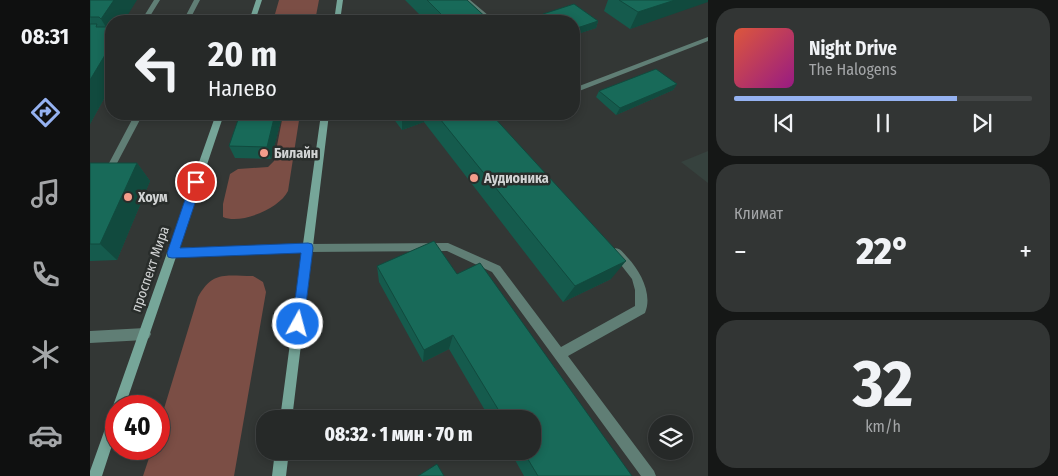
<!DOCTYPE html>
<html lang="ru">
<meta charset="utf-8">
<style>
:root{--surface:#262928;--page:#323534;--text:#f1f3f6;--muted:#a4a6a8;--line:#424545;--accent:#95b2f1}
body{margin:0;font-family:"Fira Sans Condensed",sans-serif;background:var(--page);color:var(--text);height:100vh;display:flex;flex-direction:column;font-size:19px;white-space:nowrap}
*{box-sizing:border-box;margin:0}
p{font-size:16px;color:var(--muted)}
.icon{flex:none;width:28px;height:28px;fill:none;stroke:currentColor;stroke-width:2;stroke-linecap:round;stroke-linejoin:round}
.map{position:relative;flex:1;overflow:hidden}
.drawer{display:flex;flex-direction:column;gap:8px;padding:8px;background:#151716;width:350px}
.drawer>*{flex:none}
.top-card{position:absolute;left:15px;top:15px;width:475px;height:105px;border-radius:20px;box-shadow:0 2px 8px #0003,0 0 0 1px var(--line);background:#262928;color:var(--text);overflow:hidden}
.buttons{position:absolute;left:558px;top:415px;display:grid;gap:10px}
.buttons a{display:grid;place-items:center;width:45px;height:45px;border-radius:50%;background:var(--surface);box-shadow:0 2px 8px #0003,0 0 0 1px var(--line);font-size:25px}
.speed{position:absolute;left:15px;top:395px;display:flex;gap:10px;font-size:25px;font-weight:700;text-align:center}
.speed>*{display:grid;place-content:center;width:65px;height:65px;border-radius:50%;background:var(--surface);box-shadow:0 2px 8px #0003,0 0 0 1px var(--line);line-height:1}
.speed .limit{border:8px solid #d22;background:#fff;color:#111}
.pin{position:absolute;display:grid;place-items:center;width:42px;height:42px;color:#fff;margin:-21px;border:2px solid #fff;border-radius:50%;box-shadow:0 1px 5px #0007}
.me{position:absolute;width:55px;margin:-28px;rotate:7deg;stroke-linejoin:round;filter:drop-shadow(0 0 4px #0008)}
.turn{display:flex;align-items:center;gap:18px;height:105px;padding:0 20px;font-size:22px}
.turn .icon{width:65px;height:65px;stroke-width:2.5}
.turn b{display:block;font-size:35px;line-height:42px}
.big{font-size:38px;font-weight:800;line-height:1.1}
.drawer .widget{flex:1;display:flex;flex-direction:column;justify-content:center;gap:8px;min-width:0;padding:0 18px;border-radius:20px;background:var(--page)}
.drawer .dial{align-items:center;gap:0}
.dial b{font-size:65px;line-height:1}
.song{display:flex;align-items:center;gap:15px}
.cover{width:60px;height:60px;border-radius:8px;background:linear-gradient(135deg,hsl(10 70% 55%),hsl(310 70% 35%))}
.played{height:5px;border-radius:2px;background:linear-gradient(90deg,var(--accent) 75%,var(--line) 75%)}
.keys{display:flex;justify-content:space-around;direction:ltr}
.heat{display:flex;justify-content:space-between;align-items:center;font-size:28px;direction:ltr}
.trip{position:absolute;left:166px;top:410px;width:285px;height:50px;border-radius:20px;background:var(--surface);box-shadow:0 2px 8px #0003,0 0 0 1px var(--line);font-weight:800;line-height:50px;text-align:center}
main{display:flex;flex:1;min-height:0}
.tab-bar{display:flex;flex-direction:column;width:90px;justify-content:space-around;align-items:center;background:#0f1010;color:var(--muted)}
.tab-bar .icon{width:35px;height:35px}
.tab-bar .active{color:var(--accent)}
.tab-bar b{font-size:22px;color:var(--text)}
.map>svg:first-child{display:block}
.built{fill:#36423e}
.green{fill:#7b4e45}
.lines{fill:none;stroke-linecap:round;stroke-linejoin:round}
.lane{fill:#607e75;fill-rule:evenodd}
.secondary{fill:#76a699;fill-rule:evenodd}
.wall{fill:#155b4d}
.shaded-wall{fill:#114a3e}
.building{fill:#186a59;stroke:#114a3e}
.route{fill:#1a73e8;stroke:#114b97}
.poi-dot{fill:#f49d8b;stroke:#292d2b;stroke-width:2}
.labels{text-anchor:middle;stroke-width:5;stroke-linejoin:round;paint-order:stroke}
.poi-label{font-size:14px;font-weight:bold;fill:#d2d4d4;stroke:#292d2b;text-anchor:start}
.street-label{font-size:14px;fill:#d2d4d4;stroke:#292d2b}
</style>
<main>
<nav class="tab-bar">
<b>08:31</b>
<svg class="icon active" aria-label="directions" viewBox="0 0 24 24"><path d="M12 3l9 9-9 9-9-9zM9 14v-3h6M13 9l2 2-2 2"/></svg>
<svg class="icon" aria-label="music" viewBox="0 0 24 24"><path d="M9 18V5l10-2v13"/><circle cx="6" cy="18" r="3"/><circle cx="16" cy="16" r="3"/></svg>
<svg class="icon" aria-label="phone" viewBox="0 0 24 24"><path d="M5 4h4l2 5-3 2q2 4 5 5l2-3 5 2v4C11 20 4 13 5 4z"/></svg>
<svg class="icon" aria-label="climate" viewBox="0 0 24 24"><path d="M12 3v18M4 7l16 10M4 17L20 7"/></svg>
<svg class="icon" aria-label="car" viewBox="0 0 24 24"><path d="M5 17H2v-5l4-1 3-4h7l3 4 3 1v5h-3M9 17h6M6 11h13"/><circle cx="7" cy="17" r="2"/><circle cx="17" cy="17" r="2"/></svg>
</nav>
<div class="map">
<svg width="618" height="476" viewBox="0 0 618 476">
<rect width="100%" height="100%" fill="#333735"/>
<path class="built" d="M618 151V183L591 162Z"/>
<path class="green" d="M189 0H229L225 21H183Z
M192 114H210L198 191C190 208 151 225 133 217V204L140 174 148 169 178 167 184 161 193 115Z
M163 276 173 282 176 292 144 476H53L62 449H69V425L108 297C123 270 136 276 163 276Z"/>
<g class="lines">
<path class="lane" d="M64 0H70L57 21H51Z
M104 0H110L99 21H93Z
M373 0H380L405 21H398Z
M618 37V41L484 93V88Z
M45 114H53L25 167H19L18 165Z
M412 114H423L422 116 403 123 399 120Z
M358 243 410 266 471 347 545 306V290L542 279 521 252 522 249C530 246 533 253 538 258 550 271 563 294 555 313L478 356 564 471 566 476H551L402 272 357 251 218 252 214 251 213 248 214 245 218 244Z
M55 328 59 330 61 334 59 338 55 340 0 343V331Z"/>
<path class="secondary" d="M166 0H172L165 21H159Z
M247 0H253L250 21H244Z
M126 114H134L89 248 213 244 231 114H239L202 419H190L212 252 86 257 35 406H26V433L12 476H0V471L20 415 21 410 24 409 23 406Z
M185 451H199L196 476H182Z"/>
</g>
<path class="wall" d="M0 0 21 21V86L0 124Z
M315 0H377L400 21H336Z
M518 0H618L540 29 514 11Z
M484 4 508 21 506 28 484 35V21H452L451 20 453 14Z
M587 84 583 90 526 115 506 97 509 91Z
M150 114H191L192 116 181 159 145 158 139 146Z
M300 114H401L521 279 473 302 334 122 312 130Z
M0 163H47L60 181 27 260 0 261Z
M287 266 367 274 542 476H434L420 451H442V419H400L359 349 333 362 289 282Z"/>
<path class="shaded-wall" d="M24 0H47L34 21H21V35L11 19Z
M585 0H618V2L540 29 548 12Z
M508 21 506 28 484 35V29Z
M21 45V86L0 124V80Z
M587 84 583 90 526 115 530 108Z
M185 114H191L192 116 181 159 177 147Z
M312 114H335L334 122 312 130Z
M47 163 60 181 27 260 10 244Z
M536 261 521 279 473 302 485 286Z
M363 335 359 349 333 362 334 350Z"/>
<path class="building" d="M0 0H24L11 19 9 17H0Z
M337 0H377L400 21H358Z
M529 0H585L548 12Z
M484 4 508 21 484 29V21H462L453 14Z
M0 24H7L6 27H21V45L0 80Z
M566 69 587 84 530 108 509 91Z
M150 114H185L177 147 139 146Z
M346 114H401L536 261 485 286Z
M0 163H47L10 244H0Z
M344 241 367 274 390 263 542 476H448L433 451H442V419H414L363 335 334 350 287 266Z
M347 464 354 476H328Z"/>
<path class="route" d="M106 178 112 182 90 248 218 243 222 244 223 248 213 328 208 330 204 328 202 324 211 253 82 258 78 257 77 253 101 182Z"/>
<g class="poi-dot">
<circle cx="174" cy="153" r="5"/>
<circle cx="384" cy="178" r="5"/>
<circle cx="38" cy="197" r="5"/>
</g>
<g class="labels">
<g class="poi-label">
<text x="184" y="158">Билайн</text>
<text x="394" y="183">Аудионика</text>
<text x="48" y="202">Хоум</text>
</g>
<g class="street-label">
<text transform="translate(60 269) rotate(-71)" y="5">проспект Мира</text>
</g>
</g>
</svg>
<div class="buttons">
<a><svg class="icon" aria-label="layers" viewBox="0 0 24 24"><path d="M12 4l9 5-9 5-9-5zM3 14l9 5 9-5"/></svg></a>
</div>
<div class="speed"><div class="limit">40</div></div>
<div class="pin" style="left:106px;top:182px;background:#d93025"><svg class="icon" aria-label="arrive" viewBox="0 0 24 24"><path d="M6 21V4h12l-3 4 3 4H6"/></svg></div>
<svg class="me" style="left:208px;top:324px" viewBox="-20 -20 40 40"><circle r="17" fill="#1a73e8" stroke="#fff" stroke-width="3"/><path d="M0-11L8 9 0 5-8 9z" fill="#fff"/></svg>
<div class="trip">08:32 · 1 мин · 70 m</div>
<div class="top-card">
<div class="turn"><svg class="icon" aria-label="left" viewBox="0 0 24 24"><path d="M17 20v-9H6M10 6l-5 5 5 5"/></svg><div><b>20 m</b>Налево</div></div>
</div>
</div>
<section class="drawer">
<div class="widget">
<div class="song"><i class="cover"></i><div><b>Night Drive</b><p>The Halogens</p></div></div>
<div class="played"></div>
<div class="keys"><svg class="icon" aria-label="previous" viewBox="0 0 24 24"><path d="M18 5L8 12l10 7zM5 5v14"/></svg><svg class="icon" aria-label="pause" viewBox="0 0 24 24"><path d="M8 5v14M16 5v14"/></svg><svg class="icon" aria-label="next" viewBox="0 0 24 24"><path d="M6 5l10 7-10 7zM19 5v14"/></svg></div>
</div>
<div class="widget"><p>Климат</p>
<div class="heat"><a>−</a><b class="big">22°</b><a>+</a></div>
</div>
<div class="widget dial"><b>32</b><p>km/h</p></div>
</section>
</main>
